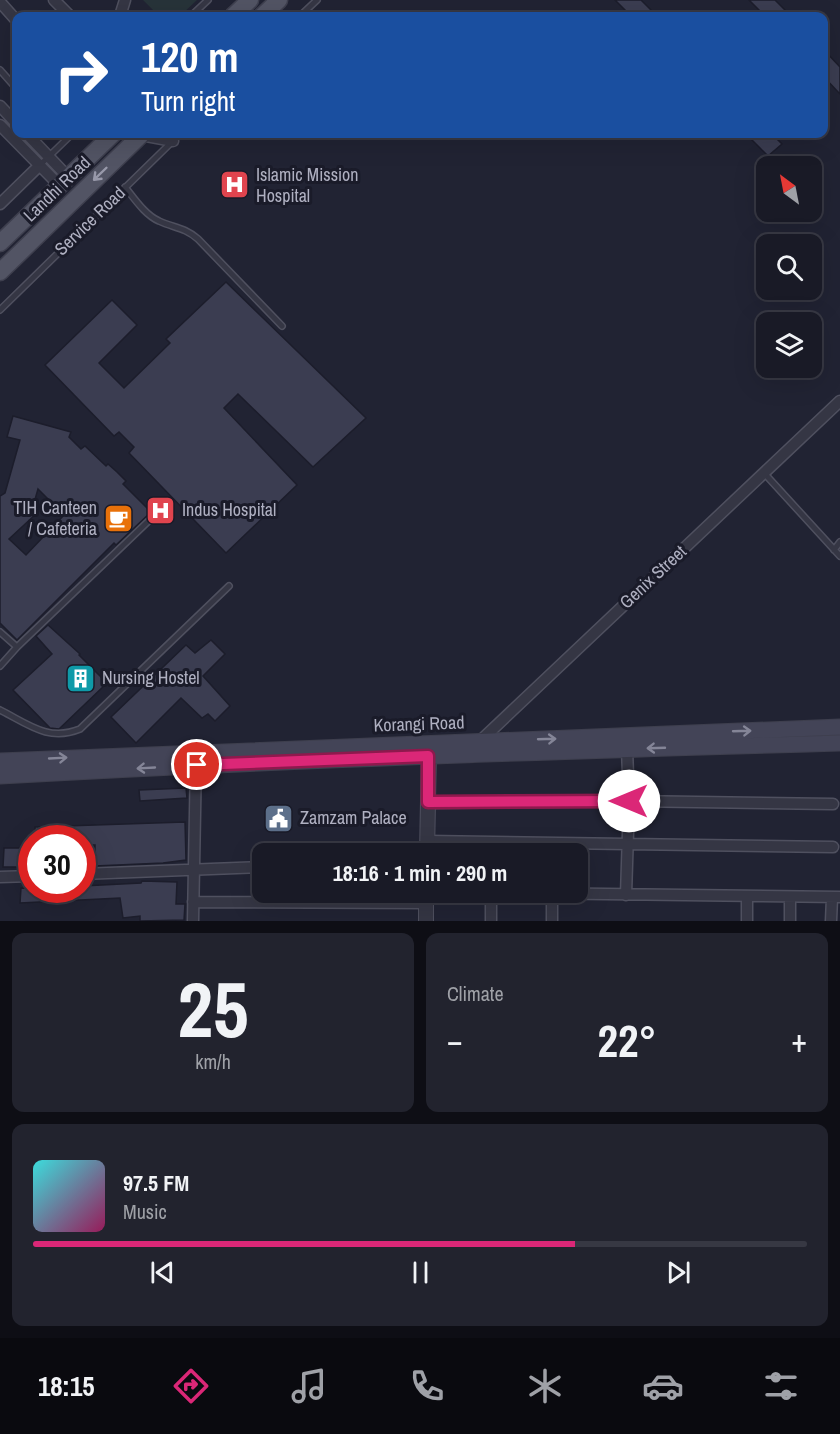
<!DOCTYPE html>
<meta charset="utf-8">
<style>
:root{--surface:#191a26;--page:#22232e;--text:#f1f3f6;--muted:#9fa1a7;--line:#373843;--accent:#db2777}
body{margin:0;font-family:"Archivo Narrow",sans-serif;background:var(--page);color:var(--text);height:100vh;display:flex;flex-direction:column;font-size:22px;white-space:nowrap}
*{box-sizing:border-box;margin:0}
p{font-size:20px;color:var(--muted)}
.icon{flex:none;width:33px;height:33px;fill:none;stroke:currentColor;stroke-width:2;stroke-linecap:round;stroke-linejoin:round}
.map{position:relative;height:921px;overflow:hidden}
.sheet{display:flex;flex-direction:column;gap:12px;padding:12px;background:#0e0e15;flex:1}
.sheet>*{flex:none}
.top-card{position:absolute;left:12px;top:12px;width:816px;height:126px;border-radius:12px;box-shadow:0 6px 24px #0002,0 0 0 2px var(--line);background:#1a4fa0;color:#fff;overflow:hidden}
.needle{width:39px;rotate:328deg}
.tools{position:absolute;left:756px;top:156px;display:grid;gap:12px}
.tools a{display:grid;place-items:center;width:66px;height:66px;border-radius:12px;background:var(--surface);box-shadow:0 6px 24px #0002,0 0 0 2px var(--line);font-size:30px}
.speed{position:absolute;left:18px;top:825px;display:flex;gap:12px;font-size:30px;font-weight:700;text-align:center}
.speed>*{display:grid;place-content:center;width:78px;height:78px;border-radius:50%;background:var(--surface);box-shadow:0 6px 24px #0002,0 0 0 2px var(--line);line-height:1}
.speed .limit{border:9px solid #d22;background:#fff;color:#111}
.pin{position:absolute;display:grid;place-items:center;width:51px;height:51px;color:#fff;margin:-26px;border:3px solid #fff;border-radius:50%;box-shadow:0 2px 6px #0007}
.me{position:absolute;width:66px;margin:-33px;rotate:270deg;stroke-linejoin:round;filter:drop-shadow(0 0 4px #0008)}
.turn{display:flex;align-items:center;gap:21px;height:126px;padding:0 30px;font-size:27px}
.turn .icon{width:78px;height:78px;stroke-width:2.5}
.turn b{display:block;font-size:42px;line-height:51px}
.big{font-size:45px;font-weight:800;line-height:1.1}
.sheet .widget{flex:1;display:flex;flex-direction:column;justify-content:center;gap:9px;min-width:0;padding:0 21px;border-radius:12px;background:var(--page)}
.sheet .dial{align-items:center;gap:0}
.dial b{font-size:78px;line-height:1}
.song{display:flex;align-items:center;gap:18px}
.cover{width:72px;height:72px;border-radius:9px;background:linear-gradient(135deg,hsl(180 70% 55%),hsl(330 70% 35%))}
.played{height:6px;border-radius:3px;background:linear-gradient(90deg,var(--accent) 70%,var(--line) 70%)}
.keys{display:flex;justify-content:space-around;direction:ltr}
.heat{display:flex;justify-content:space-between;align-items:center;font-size:33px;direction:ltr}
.sheet .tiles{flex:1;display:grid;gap:12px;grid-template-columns:1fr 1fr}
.widget:last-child{grid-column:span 2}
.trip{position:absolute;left:252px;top:843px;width:336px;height:60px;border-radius:12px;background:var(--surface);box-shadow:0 6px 24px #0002,0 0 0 2px var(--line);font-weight:800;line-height:60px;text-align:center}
.tab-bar{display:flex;height:96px;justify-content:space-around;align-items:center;background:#0a0a0f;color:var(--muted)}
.tab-bar .icon{width:42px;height:42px}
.tab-bar .active{color:var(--accent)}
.tab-bar b{font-size:27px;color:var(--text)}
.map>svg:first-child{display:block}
.green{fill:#273339}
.building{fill:#3b3d51;stroke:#1c1d2b;stroke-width:1.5;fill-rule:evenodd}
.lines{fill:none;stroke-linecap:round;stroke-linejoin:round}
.service-casing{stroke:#4f505f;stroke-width:8}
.minor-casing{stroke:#4f505f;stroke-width:13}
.tertiary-casing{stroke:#4f505f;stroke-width:16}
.secondary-casing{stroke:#3e3f4e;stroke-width:17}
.primary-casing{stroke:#3e3f4e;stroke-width:19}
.service{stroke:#353644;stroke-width:5}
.minor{stroke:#353644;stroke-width:10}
.tertiary{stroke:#353644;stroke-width:14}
.secondary{stroke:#434457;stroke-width:15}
.primary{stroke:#525464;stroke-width:16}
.oneway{stroke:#9899aa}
.oneway2{stroke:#848597}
.route-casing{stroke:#8e194d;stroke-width:15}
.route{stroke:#db2777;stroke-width:10}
.labels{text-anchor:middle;stroke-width:6;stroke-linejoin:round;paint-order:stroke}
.poi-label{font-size:18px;fill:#afb0c1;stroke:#1a1b29;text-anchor:start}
.street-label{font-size:18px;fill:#afb0c1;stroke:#1a1b29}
</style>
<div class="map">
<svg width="840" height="921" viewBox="0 0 840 921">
<rect width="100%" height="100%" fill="#212333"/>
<path class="green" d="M143 0H197L180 16H159Z"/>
<path class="building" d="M615 0H641L657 16H631Z
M749 0H775L791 16H765Z
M824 50 840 67V94L824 77Z
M746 134H772L782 144 768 156Z
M226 282 366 418 313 467 238 394 224 408 297 485 226 553 129 453 134 447 119 432 114 436 45 365 112 300 137 325 99 363 124 388 170 343 166 339Z
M13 416 71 432 69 437 81 449 85 446 106 466 108 464 117 472 126 481 123 484 151 512 116 545 114 543 17 640 0 623V496L5 493 20 440 7 437ZM38 489 64 515 26 555 9 539 37 513 32 510Z
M48 625 80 654 79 655 107 683 59 729 50 728 13 690 52 654 36 636Z
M211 640 225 654 203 676 230 706 215 721 208 714 202 718 181 698 136 743 111 717 186 645 195 653Z
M186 788 187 798 140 801 139 790Z
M185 822 186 860 163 863 95 866V845H82V838H35V827Z
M4 848H32V867H3Z
M142 881 177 882 176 904H185L184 920 140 921V916L123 918 120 898 20 903 21 888 82 890V886L141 883Z"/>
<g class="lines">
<defs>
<path id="service" d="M191 16 208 0
M300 16 317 0
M0 70 16 88
M40 165 72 134
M125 187C134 198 145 215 159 221 174 228 184 227 198 239L282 326
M0 310 180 134
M764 473 840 556
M834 550 840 542
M0 632 17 647 0 666
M17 647 160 510
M0 710C28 724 48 742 80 729L229 586"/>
<path id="minor" d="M54 0 70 16
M0 2 16 20
M120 16 125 0
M0 106 16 123
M0 125 59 185
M27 134 68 177
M141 135 173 141
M0 204 40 165
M478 743 840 401
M427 803 629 801 833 804
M427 841 833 847
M82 874 262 867
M0 877 32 876
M448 892 840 897
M626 895 629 801 627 749
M193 902 426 903
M193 921 196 759
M491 921V893
M552 921V894
M747 921V897
M790 921V897
M831 921 832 898"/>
<path id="tertiary" d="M427 854 429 748
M426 921V892"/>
<path id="secondary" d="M0 761 840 727
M0 776C280 760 560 751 840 743"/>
<path id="primary" d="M233 16 250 0
M262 16 279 0
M0 243 113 134
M0 272 142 134"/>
</defs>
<use href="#service" class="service-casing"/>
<use href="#minor" class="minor-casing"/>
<use href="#tertiary" class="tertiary-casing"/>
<use href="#secondary" class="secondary-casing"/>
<use href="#primary" class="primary-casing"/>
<use href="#service" class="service"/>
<use href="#minor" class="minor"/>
<use href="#tertiary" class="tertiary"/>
<use href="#secondary" class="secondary"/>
<use href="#primary" class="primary"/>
</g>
<defs><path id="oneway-shaft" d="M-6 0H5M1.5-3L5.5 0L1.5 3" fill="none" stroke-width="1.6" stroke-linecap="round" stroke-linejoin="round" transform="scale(1.5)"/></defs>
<use class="oneway" href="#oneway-shaft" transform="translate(100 174) rotate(136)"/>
<g class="oneway2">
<use href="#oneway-shaft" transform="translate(742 731) rotate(-2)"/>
<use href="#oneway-shaft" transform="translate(547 739) rotate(-2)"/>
<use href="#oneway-shaft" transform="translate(656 748) rotate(178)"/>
<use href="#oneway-shaft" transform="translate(58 758) rotate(-3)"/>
<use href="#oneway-shaft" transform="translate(146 768) rotate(177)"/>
</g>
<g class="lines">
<defs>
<path id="route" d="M197 765 428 756V802L629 801"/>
</defs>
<use href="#route" class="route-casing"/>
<use href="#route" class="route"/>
</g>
<defs>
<symbol id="hospital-square" viewBox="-11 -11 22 22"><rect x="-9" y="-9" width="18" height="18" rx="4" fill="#e0444e" stroke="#1a1b29"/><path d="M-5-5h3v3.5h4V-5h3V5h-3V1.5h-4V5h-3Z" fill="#fff"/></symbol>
<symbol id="cafe-square" viewBox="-11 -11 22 22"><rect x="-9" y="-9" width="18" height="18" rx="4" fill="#e8710a" stroke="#1a1b29"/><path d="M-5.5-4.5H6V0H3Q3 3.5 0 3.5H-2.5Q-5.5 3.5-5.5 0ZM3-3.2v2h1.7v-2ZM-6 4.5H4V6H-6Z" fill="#fff"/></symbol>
<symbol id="building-square" viewBox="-11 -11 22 22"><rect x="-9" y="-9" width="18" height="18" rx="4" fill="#0f9aa8" stroke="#1a1b29"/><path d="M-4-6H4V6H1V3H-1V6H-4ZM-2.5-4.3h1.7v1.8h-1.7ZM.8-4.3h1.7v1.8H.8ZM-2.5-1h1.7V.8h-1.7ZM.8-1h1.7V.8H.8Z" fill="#fff"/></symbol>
<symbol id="civic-square" viewBox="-11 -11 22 22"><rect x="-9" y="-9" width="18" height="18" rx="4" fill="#5c6f8a" stroke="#1a1b29"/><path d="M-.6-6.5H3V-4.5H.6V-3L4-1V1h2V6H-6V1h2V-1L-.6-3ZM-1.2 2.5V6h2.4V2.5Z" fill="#fff"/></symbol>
</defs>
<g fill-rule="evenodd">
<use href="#hospital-square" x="218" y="168" width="33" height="33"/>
<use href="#hospital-square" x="144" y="494" width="33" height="33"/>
<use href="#cafe-square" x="102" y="502" width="33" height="33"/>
<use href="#building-square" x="64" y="662" width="33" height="33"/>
<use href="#civic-square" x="262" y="802" width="33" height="33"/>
</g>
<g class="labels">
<g class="poi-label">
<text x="256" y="181">Islamic Mission<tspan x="256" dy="21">Hospital</tspan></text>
<text x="97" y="514" text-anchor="end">TIH Canteen<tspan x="97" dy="21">/ Cafeteria</tspan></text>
<text x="182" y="516">Indus Hospital</text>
<text x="102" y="684">Nursing Hostel</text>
<text x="300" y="824">Zamzam Palace</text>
</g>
<g class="street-label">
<text transform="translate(57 189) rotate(-44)" y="6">Landhi Road</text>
<text transform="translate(90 221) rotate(-44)" y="6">Service Road</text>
<text transform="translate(653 577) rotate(-43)" y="6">Genix Street</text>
<text transform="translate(419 724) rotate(-2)" y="6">Korangi Road</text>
</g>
</g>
</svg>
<div class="tools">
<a><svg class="needle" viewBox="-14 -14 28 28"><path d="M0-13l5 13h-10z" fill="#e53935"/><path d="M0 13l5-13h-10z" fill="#9fa1a7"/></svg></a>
<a><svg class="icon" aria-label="search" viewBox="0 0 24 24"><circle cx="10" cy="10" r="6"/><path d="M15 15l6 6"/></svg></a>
<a><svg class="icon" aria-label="layers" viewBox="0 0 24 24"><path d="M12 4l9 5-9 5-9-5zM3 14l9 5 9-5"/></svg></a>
</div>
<div class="speed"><div class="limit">30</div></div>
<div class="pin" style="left:197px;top:765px;background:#d93025"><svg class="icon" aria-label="arrive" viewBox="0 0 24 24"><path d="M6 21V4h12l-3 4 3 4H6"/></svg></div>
<svg class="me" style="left:629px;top:801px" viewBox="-20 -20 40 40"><circle r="19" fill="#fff"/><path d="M0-13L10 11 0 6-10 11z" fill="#db2777"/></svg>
<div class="trip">18:16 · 1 min · 290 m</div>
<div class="top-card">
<div class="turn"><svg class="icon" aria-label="right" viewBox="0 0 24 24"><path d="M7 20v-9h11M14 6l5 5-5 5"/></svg><div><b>120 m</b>Turn right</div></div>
</div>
</div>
<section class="sheet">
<div class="tiles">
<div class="widget dial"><b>25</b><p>km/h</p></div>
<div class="widget"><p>Climate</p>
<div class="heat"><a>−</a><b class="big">22°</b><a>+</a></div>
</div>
<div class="widget">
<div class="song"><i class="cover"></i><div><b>97.5 FM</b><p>Music</p></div></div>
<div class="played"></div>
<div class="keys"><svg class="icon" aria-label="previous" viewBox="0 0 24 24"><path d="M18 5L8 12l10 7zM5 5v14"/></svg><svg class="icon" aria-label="pause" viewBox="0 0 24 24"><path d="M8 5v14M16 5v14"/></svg><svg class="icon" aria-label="next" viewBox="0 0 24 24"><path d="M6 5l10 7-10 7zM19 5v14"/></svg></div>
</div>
</div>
</section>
<nav class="tab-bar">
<b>18:15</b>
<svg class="icon active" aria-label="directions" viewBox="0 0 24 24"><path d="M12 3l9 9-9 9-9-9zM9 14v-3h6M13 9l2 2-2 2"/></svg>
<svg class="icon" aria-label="music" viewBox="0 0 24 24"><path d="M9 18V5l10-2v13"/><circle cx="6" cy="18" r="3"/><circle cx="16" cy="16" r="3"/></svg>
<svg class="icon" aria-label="phone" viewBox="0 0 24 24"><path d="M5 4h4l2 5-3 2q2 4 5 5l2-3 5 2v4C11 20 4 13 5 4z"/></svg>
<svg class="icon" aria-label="climate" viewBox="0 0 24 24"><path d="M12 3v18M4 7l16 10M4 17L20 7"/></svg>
<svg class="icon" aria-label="car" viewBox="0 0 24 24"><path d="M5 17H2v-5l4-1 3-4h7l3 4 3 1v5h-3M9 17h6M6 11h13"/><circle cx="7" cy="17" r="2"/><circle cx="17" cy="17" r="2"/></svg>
<svg class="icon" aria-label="filters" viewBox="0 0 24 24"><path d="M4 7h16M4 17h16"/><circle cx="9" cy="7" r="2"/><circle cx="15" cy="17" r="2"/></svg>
</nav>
